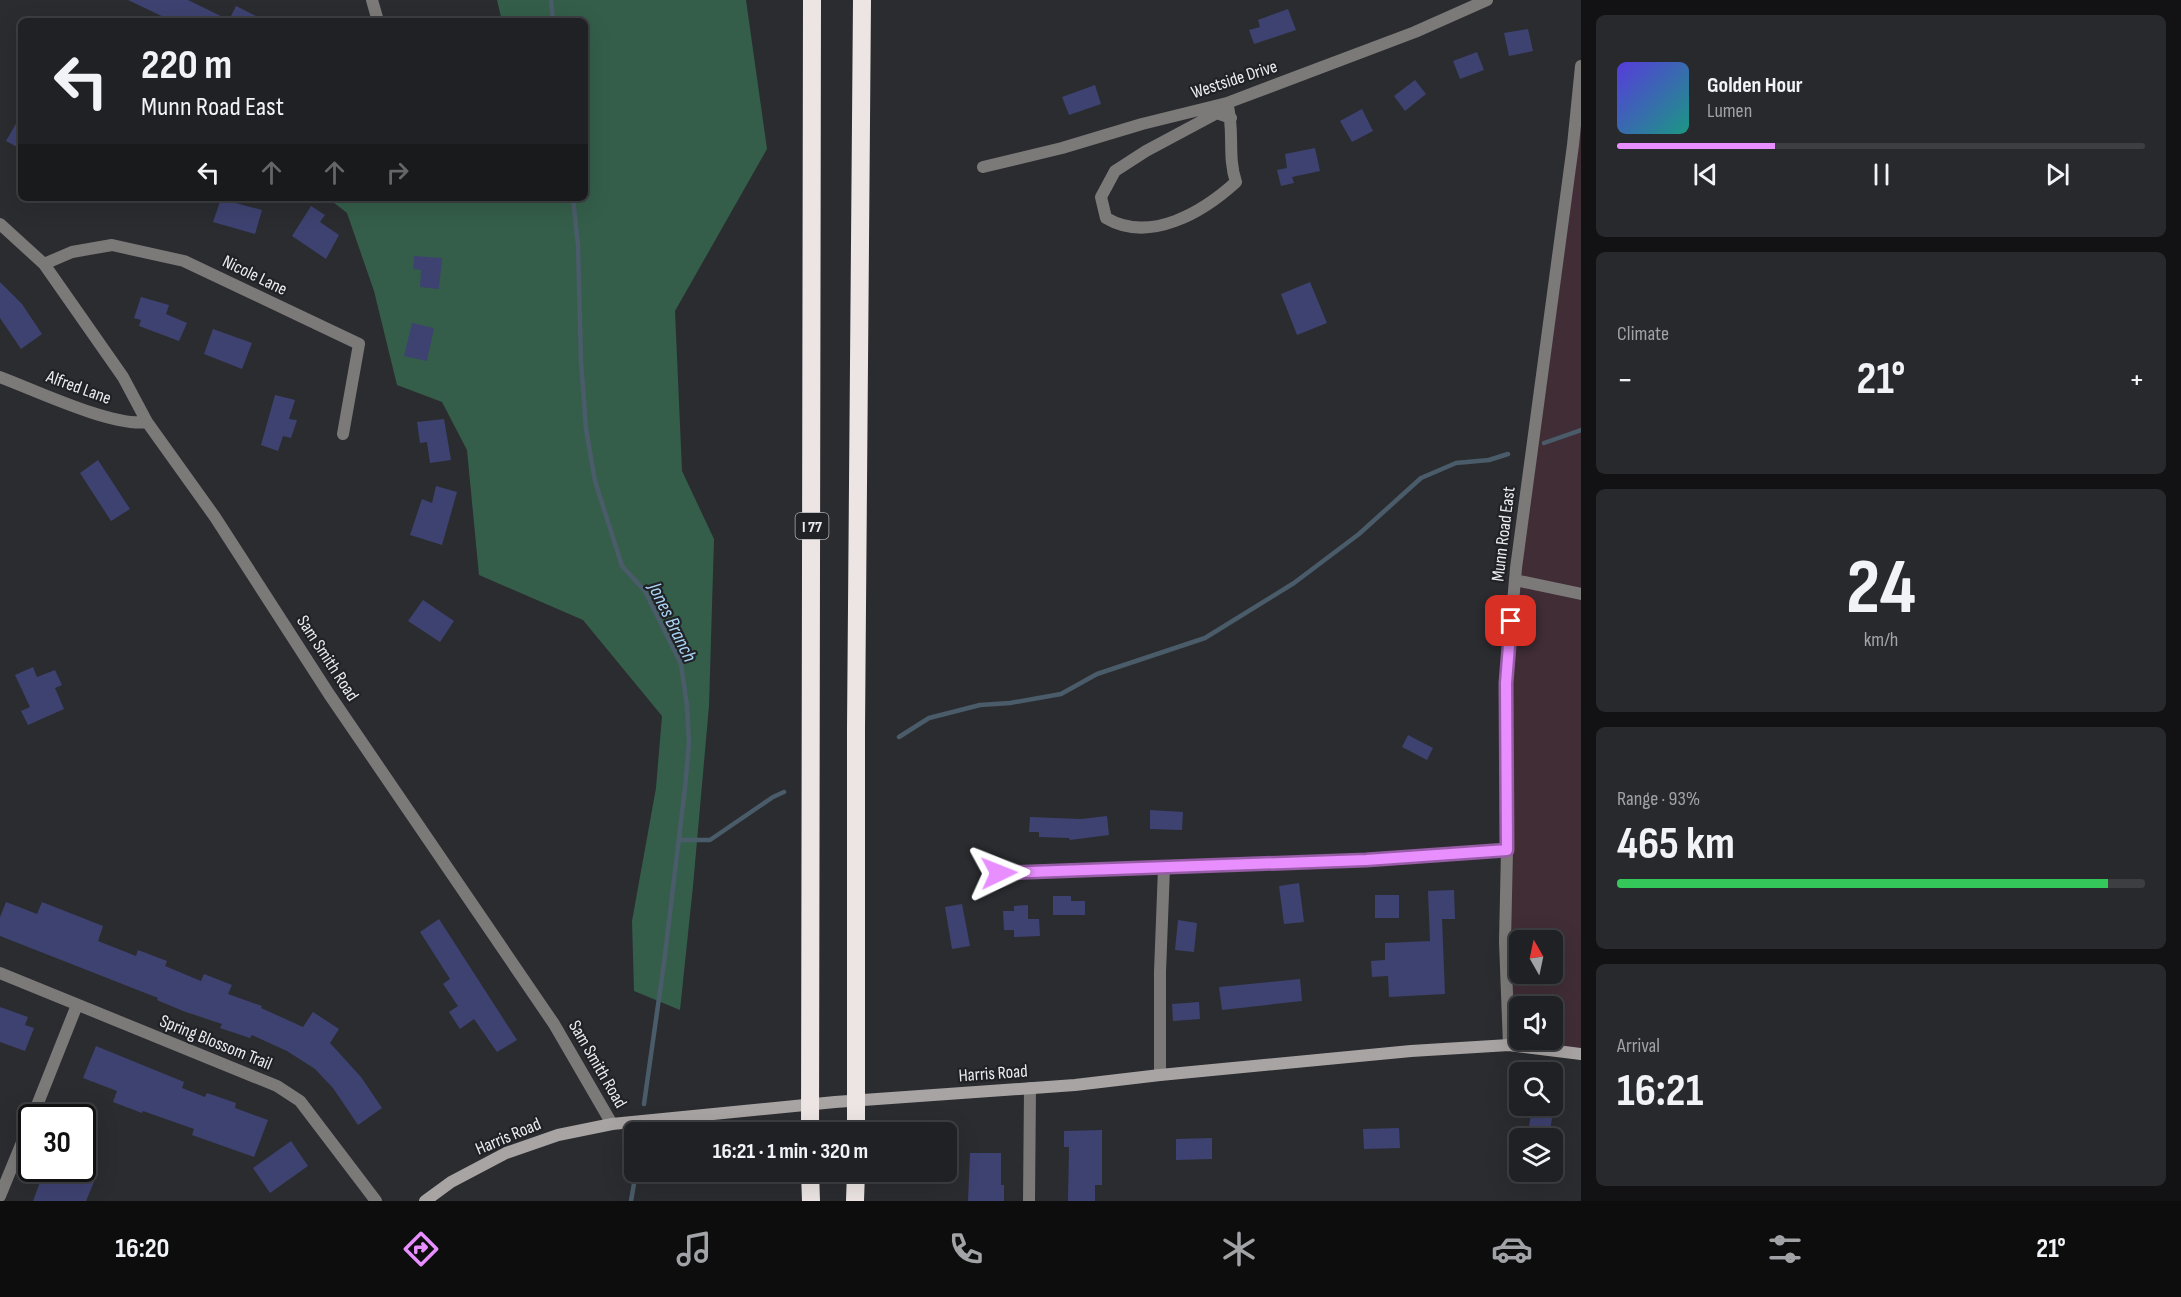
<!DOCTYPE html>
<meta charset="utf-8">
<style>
:root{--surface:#202124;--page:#28292c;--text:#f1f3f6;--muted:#a2a3a6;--line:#3d3e41;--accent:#e88eff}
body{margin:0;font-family:"Sofia Sans Condensed",sans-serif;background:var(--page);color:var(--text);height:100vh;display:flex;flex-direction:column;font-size:22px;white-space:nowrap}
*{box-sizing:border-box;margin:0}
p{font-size:20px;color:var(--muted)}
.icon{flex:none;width:33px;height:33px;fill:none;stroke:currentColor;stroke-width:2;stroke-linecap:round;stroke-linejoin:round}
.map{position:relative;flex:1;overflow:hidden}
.panel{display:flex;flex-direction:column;gap:15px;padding:15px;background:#121214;width:600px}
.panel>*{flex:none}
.hud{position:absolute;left:18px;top:18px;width:570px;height:183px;border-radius:9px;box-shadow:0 6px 24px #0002,0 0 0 2px var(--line);background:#202124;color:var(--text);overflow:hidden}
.needle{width:39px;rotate:351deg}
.controls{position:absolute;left:1509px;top:930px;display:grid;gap:12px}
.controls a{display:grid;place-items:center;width:54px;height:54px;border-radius:9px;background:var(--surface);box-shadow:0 6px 24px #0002,0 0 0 2px var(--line);font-size:30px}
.speed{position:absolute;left:18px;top:1104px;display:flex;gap:12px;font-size:30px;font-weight:700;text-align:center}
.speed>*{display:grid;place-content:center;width:78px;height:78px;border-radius:50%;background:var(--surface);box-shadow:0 6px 24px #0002,0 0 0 2px var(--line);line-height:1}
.speed .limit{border:3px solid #111;border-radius:9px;background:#fff;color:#111}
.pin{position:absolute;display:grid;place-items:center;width:51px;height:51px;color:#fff;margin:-26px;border-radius:12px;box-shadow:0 3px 9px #0006}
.me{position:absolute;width:66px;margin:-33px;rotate:88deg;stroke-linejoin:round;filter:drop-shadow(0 0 4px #0008)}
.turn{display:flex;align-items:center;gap:21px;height:126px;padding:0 24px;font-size:27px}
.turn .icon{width:78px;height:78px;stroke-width:2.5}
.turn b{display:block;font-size:42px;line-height:51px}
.lanes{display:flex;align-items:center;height:57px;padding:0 24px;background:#0003;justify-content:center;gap:30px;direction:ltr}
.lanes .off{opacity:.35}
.big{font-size:45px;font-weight:700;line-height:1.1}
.panel .tile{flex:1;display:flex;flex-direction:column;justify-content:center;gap:9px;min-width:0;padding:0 21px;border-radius:9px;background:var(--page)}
.panel .dial{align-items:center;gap:0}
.dial b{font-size:78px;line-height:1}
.song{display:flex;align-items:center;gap:18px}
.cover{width:72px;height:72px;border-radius:9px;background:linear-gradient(135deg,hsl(250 70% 55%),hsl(170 70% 35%))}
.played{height:6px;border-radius:3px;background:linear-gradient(90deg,var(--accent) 30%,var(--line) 30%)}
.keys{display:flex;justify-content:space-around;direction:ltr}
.heat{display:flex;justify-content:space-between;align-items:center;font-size:33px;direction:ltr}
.charge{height:9px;border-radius:4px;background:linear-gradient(90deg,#34c759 93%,var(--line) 0)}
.trip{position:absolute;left:624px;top:1122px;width:333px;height:60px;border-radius:9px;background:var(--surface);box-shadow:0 6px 24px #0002,0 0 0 2px var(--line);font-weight:700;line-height:60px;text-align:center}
.tabs{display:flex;height:96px;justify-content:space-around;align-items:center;background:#0d0d0e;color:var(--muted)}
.tabs .icon{width:42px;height:42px}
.tabs .active{color:var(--accent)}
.tabs b{font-size:27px;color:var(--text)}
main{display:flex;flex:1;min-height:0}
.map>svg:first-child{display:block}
.education{fill:#402d36;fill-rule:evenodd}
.green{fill:#345e4a}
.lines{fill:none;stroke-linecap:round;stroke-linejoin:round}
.stream{stroke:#4a5c69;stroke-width:4.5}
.building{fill:#3e4270}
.street{stroke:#7c7979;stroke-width:12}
.secondary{stroke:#a9a4a4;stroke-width:12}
.highway{stroke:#ece5e4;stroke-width:18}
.route-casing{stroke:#975ca6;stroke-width:15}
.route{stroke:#e88eff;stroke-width:10}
.labels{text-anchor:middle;stroke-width:4.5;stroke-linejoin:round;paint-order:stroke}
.shield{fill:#212226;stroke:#afafb3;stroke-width:1.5}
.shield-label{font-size:16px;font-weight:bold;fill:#ececef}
.street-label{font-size:18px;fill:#ececef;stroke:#212226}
.water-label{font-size:20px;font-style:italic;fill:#aad5f6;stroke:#212226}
</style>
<main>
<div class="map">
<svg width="1581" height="1201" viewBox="0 0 1581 1201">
<rect width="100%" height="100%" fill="#2b2c30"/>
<path class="education" d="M1581 123V1049L1514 1041 1510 940 1509 683 1520 568ZM1520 940H1552V974H1520ZM1520 1006H1552V1040H1520Z"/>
<path class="green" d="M497 0H746L767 149 675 311 682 471 714 539 709 706 693 886 680 1010 634 991 632 921 656 788 662 716 583 620 479 575 467 450 442 402 397 385 374 291 347 213 328 198H585V21H502Z"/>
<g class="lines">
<path class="stream" d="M551 0 553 21
M573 198 578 245 581 361 586 429 595 481 622 566 645 591 681 664 687 706 689 743 685 788 664 963 644 1104
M1544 443 1581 430
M899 737 929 718 980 705 1010 703 1061 694 1097 674 1205 638 1294 583 1359 534 1421 478 1456 463 1489 460 1508 454
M679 840H710L773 797 784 792
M631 1201 636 1172"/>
</g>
<path class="building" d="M128 0H188L229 20 236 6 266 21H172Z
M1288 9 1296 30 1254 44 1249 30 1260 27 1258 20Z
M1528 29 1533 51 1509 56 1504 33Z
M1477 52 1484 70 1460 79 1453 61Z
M1415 80 1426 94 1405 111 1394 96Z
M1095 85 1101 104 1069 115 1062 97Z
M1362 109 1373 131 1352 142 1340 121Z
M21 115V149L6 141Z
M1315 148 1320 171 1292 177 1294 183 1281 186 1277 170 1287 168 1285 154Z
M221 199 262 210 255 234 213 222Z
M311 206 325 215 320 222 339 235 326 259 292 236Z
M414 256 442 258 439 289 420 287 421 270 413 269Z
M0 282 22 304 42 334 21 349 0 318Z
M1310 282 1327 323 1297 335 1281 294Z
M141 297 169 305 166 314 187 323 179 341 139 326 141 320 134 318Z
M412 323 434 328 427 361 404 356Z
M213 329 252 343 242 369 204 354Z
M275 395 295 400 289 419 297 420 291 438 283 436 278 451 261 445Z
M444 419 451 460 430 463 427 442 420 443 417 422Z
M98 460 130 509 111 521 80 473Z
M436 486 457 492 442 545 410 535 422 499 432 503Z
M423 600 454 621 440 642 408 621Z
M33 667 37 677 55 670 62 685 55 688 64 709 28 725 21 711 30 707 15 675Z
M1408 735 1433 748 1427 760 1402 747Z
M1150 810 1183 812 1182 830 1150 829Z
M1107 816 1109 835 1070 840 1069 838 1039 837V832H1029L1030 817 1081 819Z
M1299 883 1304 922 1284 924 1279 886Z
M1454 890 1455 919H1442L1445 994 1389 997 1388 976 1372 977 1371 961 1385 960V943L1430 941 1428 891Z
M1375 895H1399V918H1375Z
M1053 896H1071V901H1085V915H1053Z
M6 902 37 914 42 902 103 926 98 941 136 956 138 950 167 961 165 966 201 981 204 974 232 985 228 994 262 1006 261 1008 303 1027 313 1012 339 1029 330 1043 361 1077 382 1108 358 1125 333 1088 315 1069 287 1051 252 1035 250 1038 220 1028 222 1024 183 1011 157 1000 158 998 0 936V917Z
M962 904 970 946 952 949 945 907Z
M1028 905V919H1039L1040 936 1014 937V930H1004L1003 911H1014V906Z
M439 919 517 1040 497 1052 474 1019 460 1029 449 1012 458 1006 443 984 450 979 420 932Z
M1178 920 1197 923 1194 952 1175 950Z
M1300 979 1302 1001 1222 1010 1219 987Z
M1199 1002 1200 1019 1173 1021 1172 1004Z
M0 1007 28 1017 25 1025 34 1028 25 1051 0 1042Z
M96 1046 184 1082 182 1088 205 1097 207 1093 236 1103 235 1108 268 1120 254 1157 192 1135 194 1129 143 1111 142 1113 113 1102 117 1091 83 1078Z
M1531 1115 1552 1118 1549 1138H1527Z
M1399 1128 1400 1148 1364 1149 1363 1129Z
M1102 1130V1185H1095V1201H1068L1069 1147H1064V1131Z
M1212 1138V1159L1176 1160V1139Z
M291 1141 308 1166 270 1193 253 1168Z
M970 1153H1001V1185H1004V1201H968Z
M45 1168H76L96 1177 86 1201H33Z"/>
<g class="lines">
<path class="street" d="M372 0 378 21
M1227 103C1235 129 1227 156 1236 182 1203 212 1150 244 1106 218L1101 197 1115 171 1146 151 1217 113 1231 118
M983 167 1062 148 1142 124 1227 103 1415 32 1487 0
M0 224 44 264 123 377 147 422 215 517 329 694 554 1024 612 1124
M44 264 72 252 112 245 184 261 359 344 343 434
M0 377C35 390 112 427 147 422
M1515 580 1581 594
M999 873 1366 860 1507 850
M0 973 277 1086 300 1101 376 1201
M1509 1045 1505 942 1507 850 1506 683 1516 568 1573 145 1581 66
M1160 1075V972L1164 868
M32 1118 77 1005
M0 1196 32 1118
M1029 1201 1030 1088"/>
<path class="secondary" d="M425 1201 451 1182 506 1153 558 1135 612 1124 835 1102 1075 1085 1160 1075 1411 1051 1509 1045 1581 1054"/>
<path class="highway" d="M810 1132 812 0
M856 1132V728L862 0
M810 1172 811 1201
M855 1201 856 1172"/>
</g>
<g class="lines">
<defs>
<path id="route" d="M999 873 1366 860 1507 850 1506 683 1511 621"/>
</defs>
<use href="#route" class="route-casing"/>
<use href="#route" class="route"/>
</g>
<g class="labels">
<rect class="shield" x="795.5" y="513" width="33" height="26" rx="4.5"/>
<g class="shield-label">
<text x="812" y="532">I 77</text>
</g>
<g class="street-label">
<text transform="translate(1234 79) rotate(-18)" y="6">Westside Drive</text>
<text transform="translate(255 275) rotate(26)" y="6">Nicole Lane</text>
<text transform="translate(79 387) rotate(20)" y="6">Alfred Lane</text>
<text transform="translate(1503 534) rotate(-83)" y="6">Munn Road East</text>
<text transform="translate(328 658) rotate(57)" y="6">Sam Smith Road</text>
<text transform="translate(216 1042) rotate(22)" y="6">Spring Blossom Trail</text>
<text transform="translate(598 1064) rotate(60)" y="6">Sam Smith Road</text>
<text transform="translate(993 1073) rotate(-4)" y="6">Harris Road</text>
<text transform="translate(508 1136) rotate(-23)" y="6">Harris Road</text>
</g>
<g class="water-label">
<text transform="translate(673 622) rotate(64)" y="7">Jones Branch</text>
</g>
</g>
</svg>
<div class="controls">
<a><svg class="needle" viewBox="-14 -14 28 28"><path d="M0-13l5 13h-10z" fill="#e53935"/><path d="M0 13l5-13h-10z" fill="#a2a3a6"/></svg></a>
<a><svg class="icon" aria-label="sound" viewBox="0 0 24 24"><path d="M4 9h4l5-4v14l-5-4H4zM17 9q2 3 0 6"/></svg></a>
<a><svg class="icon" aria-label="search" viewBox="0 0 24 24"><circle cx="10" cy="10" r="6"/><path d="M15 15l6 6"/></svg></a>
<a><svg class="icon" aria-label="layers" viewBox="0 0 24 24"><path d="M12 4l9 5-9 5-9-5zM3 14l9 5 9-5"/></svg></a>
</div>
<div class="speed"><div class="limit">30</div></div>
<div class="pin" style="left:1511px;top:621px;background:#d93025"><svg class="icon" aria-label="arrive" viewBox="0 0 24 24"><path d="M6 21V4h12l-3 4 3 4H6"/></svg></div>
<svg class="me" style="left:999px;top:873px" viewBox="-20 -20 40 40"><path d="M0-17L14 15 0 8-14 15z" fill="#e88eff" stroke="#fff" stroke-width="4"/></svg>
<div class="trip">16:21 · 1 min · 320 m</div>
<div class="hud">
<div class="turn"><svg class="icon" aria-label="left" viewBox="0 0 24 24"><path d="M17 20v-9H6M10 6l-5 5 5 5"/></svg><div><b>220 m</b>Munn Road East</div></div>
<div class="lanes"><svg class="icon" aria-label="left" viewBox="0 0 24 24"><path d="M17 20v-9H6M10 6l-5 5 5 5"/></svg><svg class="icon off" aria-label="ahead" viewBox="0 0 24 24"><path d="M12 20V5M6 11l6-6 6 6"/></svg><svg class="icon off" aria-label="ahead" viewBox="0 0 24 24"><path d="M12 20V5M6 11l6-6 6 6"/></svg><svg class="icon off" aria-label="right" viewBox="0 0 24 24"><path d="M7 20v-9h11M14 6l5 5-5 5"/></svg></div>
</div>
</div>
<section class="panel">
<div class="tile">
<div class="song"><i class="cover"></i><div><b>Golden Hour</b><p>Lumen</p></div></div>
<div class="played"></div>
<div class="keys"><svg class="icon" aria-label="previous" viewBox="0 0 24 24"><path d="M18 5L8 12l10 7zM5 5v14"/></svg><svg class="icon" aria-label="pause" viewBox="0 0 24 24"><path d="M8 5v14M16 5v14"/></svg><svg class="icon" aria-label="next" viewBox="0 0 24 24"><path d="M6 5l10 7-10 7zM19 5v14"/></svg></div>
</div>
<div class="tile"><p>Climate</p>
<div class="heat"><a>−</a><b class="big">21°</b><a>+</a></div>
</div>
<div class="tile dial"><b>24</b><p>km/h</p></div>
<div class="tile"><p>Range · 93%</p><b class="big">465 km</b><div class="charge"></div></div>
<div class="tile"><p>Arrival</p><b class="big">16:21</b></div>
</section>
</main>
<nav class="tabs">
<b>16:20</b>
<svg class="icon active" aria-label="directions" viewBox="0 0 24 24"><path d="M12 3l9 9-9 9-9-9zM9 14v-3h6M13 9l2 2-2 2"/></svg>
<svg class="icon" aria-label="music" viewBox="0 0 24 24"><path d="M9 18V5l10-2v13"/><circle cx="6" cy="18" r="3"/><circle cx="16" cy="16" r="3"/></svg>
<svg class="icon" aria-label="phone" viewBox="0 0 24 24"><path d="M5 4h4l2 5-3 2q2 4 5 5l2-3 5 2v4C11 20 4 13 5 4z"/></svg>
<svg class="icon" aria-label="climate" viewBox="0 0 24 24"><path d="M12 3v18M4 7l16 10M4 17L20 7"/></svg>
<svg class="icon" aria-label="car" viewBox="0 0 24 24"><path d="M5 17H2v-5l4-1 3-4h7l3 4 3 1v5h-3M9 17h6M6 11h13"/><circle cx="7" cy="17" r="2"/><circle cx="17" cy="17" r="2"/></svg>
<svg class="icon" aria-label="filters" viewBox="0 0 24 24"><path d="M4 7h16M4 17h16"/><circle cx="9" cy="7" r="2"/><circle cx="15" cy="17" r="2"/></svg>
<b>21°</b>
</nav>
